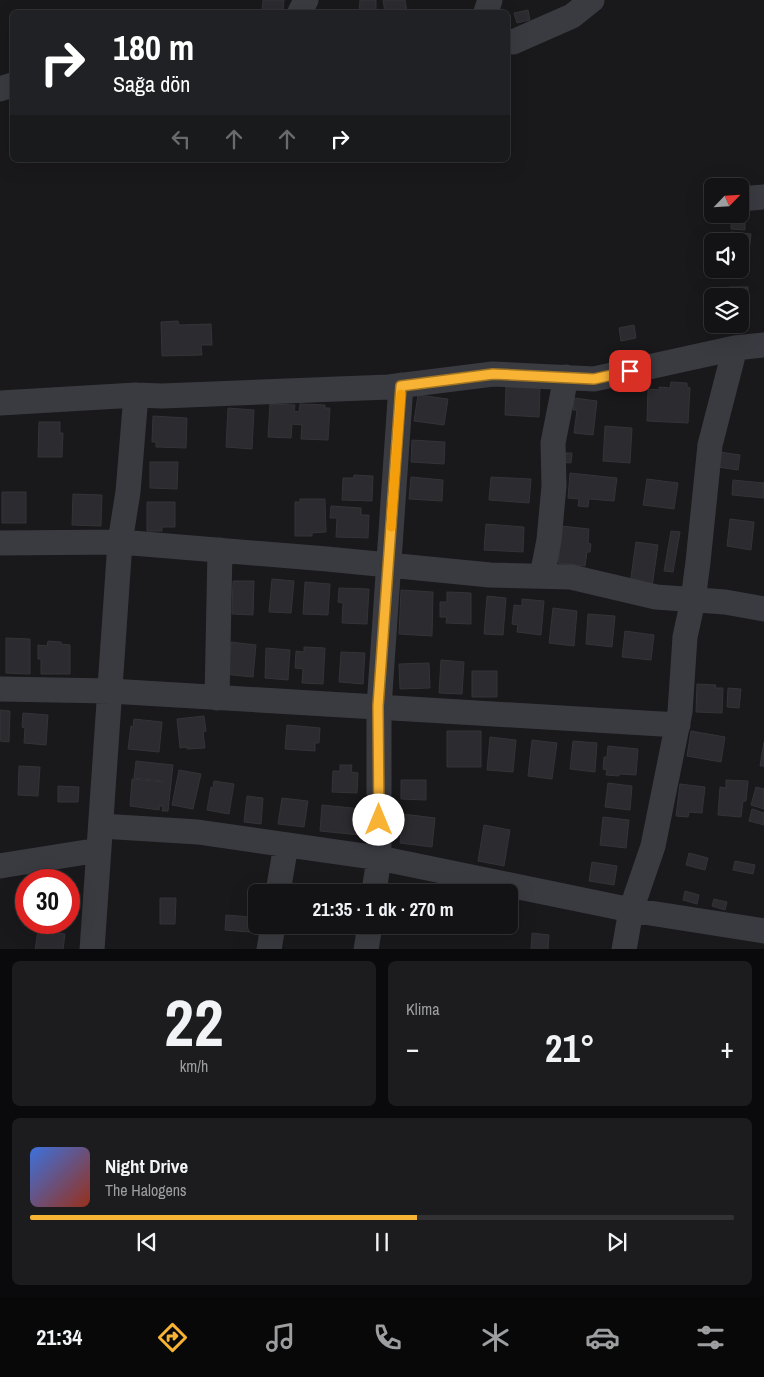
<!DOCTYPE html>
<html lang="tr">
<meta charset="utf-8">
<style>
:root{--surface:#131315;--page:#1c1c1e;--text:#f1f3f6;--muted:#9d9ea0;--line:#323234;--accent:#f8b335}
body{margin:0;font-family:"Archivo Narrow",sans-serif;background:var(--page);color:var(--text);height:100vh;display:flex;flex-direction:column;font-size:19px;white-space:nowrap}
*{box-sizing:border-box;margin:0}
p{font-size:16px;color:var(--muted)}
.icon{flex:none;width:28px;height:28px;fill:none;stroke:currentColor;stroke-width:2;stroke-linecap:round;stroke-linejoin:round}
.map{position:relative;height:949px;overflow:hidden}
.panel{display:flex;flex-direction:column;gap:12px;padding:12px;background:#0a0a0c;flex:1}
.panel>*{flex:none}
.banner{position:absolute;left:10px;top:10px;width:500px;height:152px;border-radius:8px;box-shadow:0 5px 20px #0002,0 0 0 1px var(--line);background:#202124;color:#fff;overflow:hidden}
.needle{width:32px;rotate:65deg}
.tools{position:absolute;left:704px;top:178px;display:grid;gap:10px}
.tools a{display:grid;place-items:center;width:45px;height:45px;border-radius:8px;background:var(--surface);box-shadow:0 5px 20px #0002,0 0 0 1px var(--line);font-size:25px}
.speed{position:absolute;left:15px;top:869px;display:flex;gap:10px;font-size:25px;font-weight:700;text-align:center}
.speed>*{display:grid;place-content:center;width:65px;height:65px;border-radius:50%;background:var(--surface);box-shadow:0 5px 20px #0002,0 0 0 1px var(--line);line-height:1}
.speed .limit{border:8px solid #d22;background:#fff;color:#111}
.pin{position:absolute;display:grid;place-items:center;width:42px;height:42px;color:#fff;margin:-21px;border-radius:10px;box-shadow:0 2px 8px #0006}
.me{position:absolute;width:55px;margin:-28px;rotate:0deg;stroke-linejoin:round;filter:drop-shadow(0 0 4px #0008)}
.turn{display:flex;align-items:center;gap:18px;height:105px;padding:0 20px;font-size:22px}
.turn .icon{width:65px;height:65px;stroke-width:2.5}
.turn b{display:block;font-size:35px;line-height:42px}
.lanes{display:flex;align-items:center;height:48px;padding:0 20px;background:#0003;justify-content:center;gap:25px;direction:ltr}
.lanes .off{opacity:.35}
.big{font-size:38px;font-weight:800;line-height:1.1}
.panel .card{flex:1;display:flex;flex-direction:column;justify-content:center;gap:8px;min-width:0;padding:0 18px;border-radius:8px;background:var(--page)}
.panel .dial{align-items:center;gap:0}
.dial b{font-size:65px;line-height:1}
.song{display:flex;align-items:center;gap:15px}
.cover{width:60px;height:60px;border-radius:8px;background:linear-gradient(135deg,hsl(220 70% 55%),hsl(10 70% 35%))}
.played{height:5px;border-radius:2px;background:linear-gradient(90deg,var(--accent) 55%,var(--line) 55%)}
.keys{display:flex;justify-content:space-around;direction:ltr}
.heat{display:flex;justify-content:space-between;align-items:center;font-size:28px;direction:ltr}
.panel .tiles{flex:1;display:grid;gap:12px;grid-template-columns:1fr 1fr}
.card:last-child{grid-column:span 2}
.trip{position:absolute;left:248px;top:884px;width:270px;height:50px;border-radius:8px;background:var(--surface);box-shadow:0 5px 20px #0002,0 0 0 1px var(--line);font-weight:800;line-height:50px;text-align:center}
.menu{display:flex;height:80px;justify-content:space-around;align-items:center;background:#080808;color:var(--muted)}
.menu .icon{width:35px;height:35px}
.menu .active{color:var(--accent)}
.menu b{font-size:22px;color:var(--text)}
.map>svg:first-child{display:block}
.building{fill:#2c2c30;stroke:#333338}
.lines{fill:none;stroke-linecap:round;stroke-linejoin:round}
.minor{stroke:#3a3b41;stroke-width:25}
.route-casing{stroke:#a17422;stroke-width:12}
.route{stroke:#f8b335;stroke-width:9}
.slow{stroke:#f59e0b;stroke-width:9}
</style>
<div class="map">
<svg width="764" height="950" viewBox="0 0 764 950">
<rect width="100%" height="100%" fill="#19191c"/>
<path class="building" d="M263 0H284L283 12H262Z
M360 0H376V12H359Z
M383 0H405L407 12H385Z
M528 10 530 20 517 23 514 13Z
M731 220 745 221V230L731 229Z
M731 232 751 234 749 252 740 251V241H730Z
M729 287H748V313H740V296H729Z
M178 321 179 325 211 324 212 345H201L202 355 162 356 161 322Z
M634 325 636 338 621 341 619 328Z
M671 382 687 383V387L690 388 688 423 647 421 648 389 659 390V387L670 388Z
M506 386 540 388 539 417 505 415Z
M418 395 448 399 444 425 414 421Z
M574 398 597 401 593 435 574 433 577 410H573Z
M270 404 295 405 294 411 299 412 300 404 325 405V408H330L328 440 301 439 302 425 292 424 291 438 268 437Z
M228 408 254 410 252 449 226 447Z
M153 416 187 418 186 448 156 447V442H152Z
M39 422H60V433H63L62 457H38Z
M605 426 632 428 630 463 603 461Z
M412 440 445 442 444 464 411 462Z
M720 452 740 455 738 470 718 467Z
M559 453H572L571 463 559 462Z
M150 462H178L177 489 150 488Z
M570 473 617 478 614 501 589 499 588 507 578 506 579 499 568 498Z
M354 475 373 476 372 501 342 500 343 478H354Z
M411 477 443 480 442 501 409 499Z
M491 477 531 479 529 503 489 500Z
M647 479 678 483 674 509 643 505Z
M733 480 764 483V498L732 495Z
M2 492H26V523H2Z
M73 494 102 495 101 526 72 525Z
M300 499H325L326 532 312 533V536H295V502H300Z
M147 502H175V527H162V531H147Z
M331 506 361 508V515H369L368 538 336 537 337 518H330Z
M730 519 754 522 751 550 727 546Z
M486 524 524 527 523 552 484 550Z
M562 526 589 529 588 543 591 544 590 552H587L585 566 558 563Z
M671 531 680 532 673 572 664 571Z
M636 542 658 545 652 587 630 584Z
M272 579 294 581 291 613 269 612Z
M233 581H254L253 615 232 614Z
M305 582 330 584 328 615 303 614Z
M339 588 369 589 367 624 342 623 343 603 338 602Z
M401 590 433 592 432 636 399 634Z
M447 592 471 593V624L446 623 447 617H440V602H447Z
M487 596 506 598 503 635 484 634Z
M522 599 544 601 541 635 517 632 518 625 512 624 514 605 522 606Z
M553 608 577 611 574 646 549 643Z
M588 614 615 616 612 647 586 644Z
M625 631 654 635 651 660 622 657Z
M6 638 30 639V674L6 673Z
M48 641 61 642V644L70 645V674H41V659H38V645L47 646Z
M231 642 256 645 253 677 223 674 230 655Z
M304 647 325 648 323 684 302 683 303 669 295 668 296 651 304 652Z
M266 648 290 650 288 680 265 678Z
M341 652 365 653 363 684 339 682Z
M441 660 464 662 462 694 439 693Z
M429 663 430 688 400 689 399 664Z
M472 671H497V697H472Z
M697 684 716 685 715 688H723L722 713 696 712Z
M728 688 741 689 739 708 727 707Z
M0 710 10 711 9 742 0 741Z
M23 713 48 715 46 745 24 743 25 728 22 727Z
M204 716 206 731 203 732 205 748 187 749V747L180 748 177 719Z
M134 719 162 722 159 752 128 749 131 726 133 727Z
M287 725 320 728 319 743H315V751L285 749Z
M447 731H481V767H447Z
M691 731 725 737 721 762 687 756Z
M490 737 516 740 513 772 487 770Z
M532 740 557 743 552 779 528 776Z
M573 741 597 743 595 772 570 769Z
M764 742V766H760Z
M608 746 638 749 636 775 619 774V776L606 775 607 770 603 769 604 757H607Z
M136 761 173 765 168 811H162L163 806H160L159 810 130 806 132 779 163 782V781L134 778Z
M340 765H352L351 772 358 773 357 793 332 792 333 771H340Z
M19 766 40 767 38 796 18 795Z
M179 770 201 774 193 809 172 805Z
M401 780H426V800L401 799Z
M726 780 748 781 746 801H743L741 817 718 815 720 787 726 788Z
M214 781 234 784 229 814 207 810 211 787 213 788Z
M608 783 632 786 630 810 605 807Z
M680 784 705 787 702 813 689 812 688 817 676 816Z
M58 786 79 787 78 802H58Z
M756 787 764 789V809L751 805Z
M247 796 263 798 261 824 244 822Z
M282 798 308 801 304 827 278 824Z
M322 805 362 809 360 835 320 831Z
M752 809 764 813V825L749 821Z
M403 814 435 818 432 847 400 843Z
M603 817 629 820 626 848 600 845Z
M484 825 510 830 504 866 478 861Z
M689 853 708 858 705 870 686 865Z
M735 861 755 865 753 874 733 870Z
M592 862 617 866 614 885 589 881Z
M69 886H73L71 914H69Z
M685 891 699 895 697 904 683 900Z
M160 898H176L175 924H160Z
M714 899 727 902 725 910 712 906Z
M226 915 251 917 249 932 225 930Z
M38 930 65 934 63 950H35Z
M532 933 549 935 548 950H531Z"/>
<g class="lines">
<path class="minor" d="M300 12 306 0
M486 12 490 0
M508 42H513L572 16 592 0
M0 89 12 85
M740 199 764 197
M0 403 136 395 162 396 389 387 493 374 594 379 735 348 764 345
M0 543 120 542 327 559 490 575 571 577 656 597 725 602 764 609
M542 576 549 540 554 486 553 443 566 377
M0 689 110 691 678 725
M217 698 220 550
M101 826 198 832 379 858 631 910 764 931
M0 866 99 850
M278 892 286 845
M374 892 379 858V707L401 385
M92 950 120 542 128 492 136 395
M269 950 273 925
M366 950 370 925
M624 950 631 910 653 846 680 712 685 637 693 600 698 562 710 445 735 348"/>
</g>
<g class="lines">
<defs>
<path id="route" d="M379 820 378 706 401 386 493 374 594 379 630 371"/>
</defs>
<use href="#route" class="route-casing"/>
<use href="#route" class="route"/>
<path class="slow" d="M391 527 401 394"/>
</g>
</svg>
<div class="tools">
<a><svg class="needle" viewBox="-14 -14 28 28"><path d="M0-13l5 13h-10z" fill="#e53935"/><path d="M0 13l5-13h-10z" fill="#9d9ea0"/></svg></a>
<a><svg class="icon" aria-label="sound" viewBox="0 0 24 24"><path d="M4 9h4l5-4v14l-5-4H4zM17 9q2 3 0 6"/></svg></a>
<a><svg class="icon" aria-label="layers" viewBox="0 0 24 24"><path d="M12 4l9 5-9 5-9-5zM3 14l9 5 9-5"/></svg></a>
</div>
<div class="speed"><div class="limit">30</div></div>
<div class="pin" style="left:630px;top:371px;background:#d93025"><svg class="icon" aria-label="arrive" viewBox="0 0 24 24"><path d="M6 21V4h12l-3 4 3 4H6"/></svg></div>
<svg class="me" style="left:379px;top:820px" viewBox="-20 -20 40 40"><circle r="19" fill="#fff"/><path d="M0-13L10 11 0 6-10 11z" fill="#f8b335"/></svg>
<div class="trip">21:35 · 1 dk · 270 m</div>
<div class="banner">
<div class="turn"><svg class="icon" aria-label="right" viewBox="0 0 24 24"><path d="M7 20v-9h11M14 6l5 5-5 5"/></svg><div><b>180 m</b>Sağa dön</div></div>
<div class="lanes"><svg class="icon off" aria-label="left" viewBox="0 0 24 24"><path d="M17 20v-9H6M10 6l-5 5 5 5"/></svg><svg class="icon off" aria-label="ahead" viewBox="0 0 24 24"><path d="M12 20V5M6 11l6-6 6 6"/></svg><svg class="icon off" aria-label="ahead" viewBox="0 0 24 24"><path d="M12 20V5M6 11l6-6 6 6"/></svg><svg class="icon" aria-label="right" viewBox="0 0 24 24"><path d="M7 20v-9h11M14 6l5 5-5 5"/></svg></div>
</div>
</div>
<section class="panel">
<div class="tiles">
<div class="card dial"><b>22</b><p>km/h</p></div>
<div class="card"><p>Klima</p>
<div class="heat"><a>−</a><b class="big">21°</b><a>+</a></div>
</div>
<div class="card">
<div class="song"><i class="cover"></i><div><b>Night Drive</b><p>The Halogens</p></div></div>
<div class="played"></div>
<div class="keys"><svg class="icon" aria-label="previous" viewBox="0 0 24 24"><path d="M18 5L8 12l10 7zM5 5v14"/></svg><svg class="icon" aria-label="pause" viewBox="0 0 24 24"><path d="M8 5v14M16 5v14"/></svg><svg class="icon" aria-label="next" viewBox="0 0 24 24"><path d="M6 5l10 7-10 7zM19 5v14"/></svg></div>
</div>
</div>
</section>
<nav class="menu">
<b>21:34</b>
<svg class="icon active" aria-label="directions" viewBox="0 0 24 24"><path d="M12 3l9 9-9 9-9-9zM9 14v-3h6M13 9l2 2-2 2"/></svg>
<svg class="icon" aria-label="music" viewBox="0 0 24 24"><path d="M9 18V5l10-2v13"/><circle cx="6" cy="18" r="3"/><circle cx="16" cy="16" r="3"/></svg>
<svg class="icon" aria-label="phone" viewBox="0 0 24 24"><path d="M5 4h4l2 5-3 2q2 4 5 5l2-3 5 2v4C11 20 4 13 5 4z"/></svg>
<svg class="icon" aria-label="climate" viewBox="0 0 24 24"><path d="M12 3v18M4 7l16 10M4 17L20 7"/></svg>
<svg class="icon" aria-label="car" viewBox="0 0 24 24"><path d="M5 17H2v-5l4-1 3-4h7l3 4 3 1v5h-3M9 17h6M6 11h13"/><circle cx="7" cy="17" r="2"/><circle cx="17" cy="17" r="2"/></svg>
<svg class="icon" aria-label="filters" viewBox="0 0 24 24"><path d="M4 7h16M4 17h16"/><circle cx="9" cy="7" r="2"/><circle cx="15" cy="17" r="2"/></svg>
</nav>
